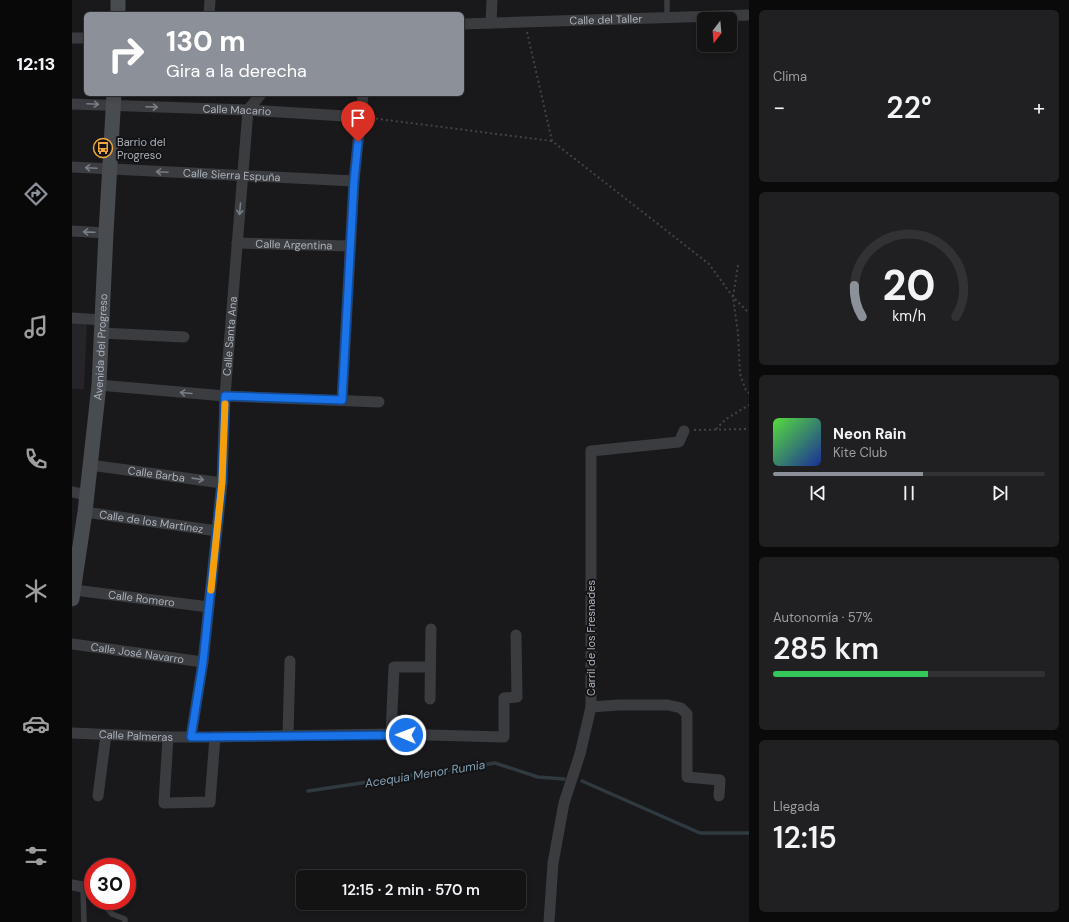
<!DOCTYPE html>
<html lang="es">
<meta charset="utf-8">
<style>
:root{--surface:#131314;--page:#202022;--text:#f1f3f6;--muted:#9d9ea0;--line:#323234;--accent:#8c9099}
body{margin:0;font-family:"DM Sans",sans-serif;background:var(--page);color:var(--text);height:100vh;display:flex;flex-direction:column;font-size:15px;white-space:nowrap}
*{box-sizing:border-box;margin:0}
p{font-size:13px;color:var(--muted)}
.icon{flex:none;width:22px;height:22px;fill:none;stroke:currentColor;stroke-width:2;stroke-linecap:round;stroke-linejoin:round}
.map{position:relative;flex:1;overflow:hidden}
.panel{display:flex;flex-direction:column;gap:10px;padding:10px;background:#0a0a0b;width:320px}
.panel>*{flex:none}
.top-card{position:absolute;left:12px;top:12px;width:380px;height:84px;border-radius:6px;box-shadow:0 2px 6px #0003,0 0 0 1px var(--line);background:#8c9099;color:#fff;overflow:hidden}
.needle{width:26px;rotate:196deg}
.tools{position:absolute;left:625px;top:12px;display:grid;gap:8px}
.tools a{display:grid;place-items:center;width:40px;height:40px;border-radius:6px;background:var(--surface);box-shadow:0 2px 6px #0003,0 0 0 1px var(--line);font-size:20px}
.speed{position:absolute;left:12px;top:858px;display:flex;gap:8px;font-size:20px;font-weight:700;text-align:center}
.speed>*{display:grid;place-content:center;width:52px;height:52px;border-radius:50%;background:var(--surface);box-shadow:0 2px 6px #0003,0 0 0 1px var(--line);line-height:1}
.speed .limit{border:6px solid #d22;background:#fff;color:#111}
.pin{position:absolute;display:grid;place-items:center;width:34px;height:34px;color:#fff;margin:-41px -17px;border-radius:50% 50% 50% 0;rotate:-45deg;box-shadow:0 0 4px #0007}
.pin .icon{rotate:45deg}
.me{position:absolute;width:44px;margin:-22px;rotate:271deg;stroke-linejoin:round;filter:drop-shadow(0 0 3px #0008)}
.turn{display:flex;align-items:center;gap:14px;height:84px;padding:0 16px;font-size:18px}
.turn .icon{width:52px;height:52px;stroke-width:2.5}
.turn b{display:block;font-size:28px;line-height:34px}
.big{font-size:30px;font-weight:600;line-height:1.1}
.panel .tile{flex:1;display:flex;flex-direction:column;justify-content:center;gap:6px;min-width:0;padding:0 14px;border-radius:6px;background:var(--page)}
.panel .dial{align-items:center;gap:0}
.dial svg{height:104px;overflow:visible;fill:none;stroke:var(--line);stroke-width:7;stroke-linecap:round;text-anchor:middle}
.dial text{fill:var(--text);stroke:none}
.song{display:flex;align-items:center;gap:12px}
.cover{width:48px;height:48px;border-radius:6px;background:linear-gradient(135deg,hsl(110 70% 55%),hsl(230 70% 35%))}
.played{height:4px;border-radius:2px;background:linear-gradient(90deg,var(--accent) 55%,var(--line) 55%)}
.keys{display:flex;justify-content:space-around;direction:ltr}
.heat{display:flex;justify-content:space-between;align-items:center;font-size:22px;direction:ltr}
.charge{height:6px;border-radius:3px;background:linear-gradient(90deg,#34c759 57%,var(--line) 0)}
.trip{position:absolute;left:224px;top:870px;width:230px;height:40px;border-radius:6px;background:var(--surface);box-shadow:0 2px 6px #0003,0 0 0 1px var(--line);font-weight:600;line-height:40px;text-align:center}
main{display:flex;flex:1;min-height:0}
.tabs{display:flex;flex-direction:column;width:72px;justify-content:space-around;align-items:center;background:#080808;color:var(--muted)}
.tabs .icon{width:28px;height:28px}
.tabs .selected{color:var(--accent)}
.tabs b{font-size:18px;color:var(--text)}
.map>svg:first-child{display:block}
.built{fill:#252529}
.lines{fill:none;stroke-linecap:round;stroke-linejoin:round}
.stream{stroke:#2f3940;stroke-width:3.5}
.path{stroke:#404347;stroke-width:2;stroke-dasharray:2 3;stroke-linecap:butt}
.service{stroke:#3a3c40;stroke-width:5.5}
.minor{stroke:#3a3c40;stroke-width:11}
.secondary{stroke:#484b50;stroke-width:15}
.oneway{stroke:#797d84}
.route-casing{stroke:#114b97;stroke-width:10}
.route{stroke:#1a73e8;stroke-width:7}
.slow{stroke:#f59e0b;stroke-width:7}
.labels{text-anchor:middle;stroke-width:4;stroke-linejoin:round;paint-order:stroke}
.street-label{font-size:11px;fill:#acb2bb;stroke:#141417}
.poi-label{font-size:11px;fill:#acb2bb;stroke:#141417;text-anchor:start}
.water-label{font-size:12px;font-style:italic;fill:#84a1b5;stroke:#141417}
</style>
<main>
<nav class="tabs">
<b>12:13</b>
<svg class="icon selected" aria-label="directions" viewBox="0 0 24 24"><path d="M12 3l9 9-9 9-9-9zM9 14v-3h6M13 9l2 2-2 2"/></svg>
<svg class="icon" aria-label="music" viewBox="0 0 24 24"><path d="M9 18V5l10-2v13"/><circle cx="6" cy="18" r="3"/><circle cx="16" cy="16" r="3"/></svg>
<svg class="icon" aria-label="phone" viewBox="0 0 24 24"><path d="M5 4h4l2 5-3 2q2 4 5 5l2-3 5 2v4C11 20 4 13 5 4z"/></svg>
<svg class="icon" aria-label="climate" viewBox="0 0 24 24"><path d="M12 3v18M4 7l16 10M4 17L20 7"/></svg>
<svg class="icon" aria-label="car" viewBox="0 0 24 24"><path d="M5 17H2v-5l4-1 3-4h7l3 4 3 1v5h-3M9 17h6M6 11h13"/><circle cx="7" cy="17" r="2"/><circle cx="17" cy="17" r="2"/></svg>
<svg class="icon" aria-label="filters" viewBox="0 0 24 24"><path d="M4 7h16M4 17h16"/><circle cx="9" cy="7" r="2"/><circle cx="15" cy="17" r="2"/></svg>
</nav>
<div class="map">
<svg width="677" height="922" viewBox="0 0 677 922">
<rect width="100%" height="100%" fill="#19191b"/>
<path class="built" d="M0 318 15 319 12 389H0Z"/>
<g class="lines">
<path class="stream" d="M510 781 628 833H677
M236 791 423 763 466 777 492 779"/>
<path class="path" d="M455 32 480 141 637 264 661 297 677 313
M299 118 480 141
M666 265 661 297 666 333 668 374 674 391 677 393
M644 429 654 419 677 405
M622 430 677 429"/>
<path class="service" d="M595 17V0
M9 886 21 888
M11 887 12 922
M33 901V906L40 914 53 919V922"/>
<g class="minor">
<path d="M137 14 138 0"/>
<path d="M419 23 420 0"/>
<path id="s1" d="M390 24 677 15"/>
<path d="M0 38H14"/>
<path id="s2" d="M0 104 176 110 289 117"/>
<path id="s3" d="M0 167 282 181"/>
<path d="M0 231 34 233"/>
<path id="s4" d="M165 243 278 246"/>
<path d="M0 318 30 320"/>
<path d="M29 333 112 337"/>
<path d="M27 385 153 396 307 402"/>
<path d="M270 400 282 181 291 94"/>
<path id="s5" d="M18 465 150 483"/>
<path d="M0 492 15 495"/>
<path id="s6" d="M13 512 145 531"/>
<path id="s7" d="M2 590 137 607"/>
<path id="s8" d="M0 644 131 662"/>
<path d="M358 699 359 629"/>
<path d="M519 707 546 705H596L609 708 615 714V777L648 780 647 796"/>
<path id="s9" d="M0 733 96 737H143L319 734 432 737V698L445 697 444 635"/>
<path d="M319 734 322 667H358"/>
<path d="M216 735 218 661"/>
<path d="M96 737 92 803 138 802 143 737"/>
<path id="s10" d="M119 737 131 662 150 483 153 396 176 110 189 94"/>
<path d="M26 796 34 735"/>
<path d="M0 885 11 887"/>
<path d="M477 922 481 863 492 803 508 754 519 707V451L607 442 612 431"/>
</g>
<g class="secondary">
<path d="M46 0V14"/>
<path id="s11" d="M0 599 13 512 27 385 34 233 42 94"/>
</g>
</g>
<defs><path id="oneway-shaft" d="M-6 0H5M1.5-3L5.5 0L1.5 3" fill="none" stroke-width="1.6" stroke-linecap="round" stroke-linejoin="round"/></defs>
<g class="oneway">
<use href="#oneway-shaft" transform="translate(21 104) rotate(3)"/>
<use href="#oneway-shaft" transform="translate(80 107) rotate(2)"/>
<use href="#oneway-shaft" transform="translate(19 168) rotate(-177)"/>
<use href="#oneway-shaft" transform="translate(90 172) rotate(-177)"/>
<use href="#oneway-shaft" transform="translate(168 209) rotate(95)"/>
<use href="#oneway-shaft" transform="translate(17 232) rotate(-178)"/>
<use href="#oneway-shaft" transform="translate(114 393) rotate(-175)"/>
<use href="#oneway-shaft" transform="translate(126 479) rotate(8)"/>
</g>
<g class="lines">
<defs>
<path id="route" d="M286 142 282 181 270 400 153 396 150 482 131 662 119 737 334 735"/>
</defs>
<use href="#route" class="route-casing"/>
<use href="#route" class="route"/>
<path class="slow" d="M139 590 150 482 153 404"/>
</g>
<defs>
<symbol id="bus-ring" viewBox="-11 -11 22 22"><circle r="9.5" fill="#141417" stroke="#f0a73d" stroke-width="1.5"/><path d="M-5-6H5V4H4V6H2V4H-2V6H-4V4H-5ZM-3.5-4V0h7V-4ZM-3.5 1.2v1.5H-2V1.2ZM2 1.2v1.5H3.5V1.2Z" fill="#f0a73d"/></symbol>
</defs>
<g fill-rule="evenodd">
<use href="#bus-ring" x="20" y="137" width="22" height="22"/>
</g>
<g class="labels">
<g class="street-label">
<text dy="4" stroke="none"><textPath href="#s1" startOffset="144">Calle del Taller</textPath></text>
<text dy="4" stroke="none"><textPath href="#s2" startOffset="165">Calle Macario</textPath></text>
<text dy="4" stroke="none"><textPath href="#s3" startOffset="160">Calle Sierra Espuña</textPath></text>
<text dy="4" stroke="none"><textPath href="#s4" startOffset="57">Calle Argentina</textPath></text>
<text dy="4" stroke="none"><textPath href="#s10" startOffset="403">Calle Santa Ana</textPath></text>
<text dy="4" stroke="none"><textPath href="#s11" startOffset="254">Avenida del Progreso</textPath></text>
<text dy="4" stroke="none"><textPath href="#s5" startOffset="67">Calle Barba</textPath></text>
<text dy="4" stroke="none"><textPath href="#s6" startOffset="67">Calle de los Martínez</textPath></text>
<text dy="4" stroke="none"><textPath href="#s7" startOffset="68">Calle Romero</textPath></text>
<text transform="translate(519 638) rotate(-90)" y="4">Carril de los Fresnades</text>
<text dy="4" stroke="none"><textPath href="#s8" startOffset="66">Calle José Navarro</textPath></text>
<text dy="4" stroke="none"><textPath href="#s9" startOffset="64">Calle Palmeras</textPath></text>
</g>
<g class="poi-label">
<text x="45" y="146">Barrio del<tspan x="45" dy="13">Progreso</tspan></text>
</g>
<g class="water-label">
<text transform="translate(353 774) rotate(-9)" y="4">Acequia Menor Rumia</text>
</g>
</g>
</svg>
<div class="tools">
<a><svg class="needle" viewBox="-14 -14 28 28"><path d="M0-13l5 13h-10z" fill="#e53935"/><path d="M0 13l5-13h-10z" fill="#9d9ea0"/></svg></a>
</div>
<div class="speed"><div class="limit">30</div></div>
<div class="pin" style="left:286px;top:142px;background:#d93025"><svg class="icon" aria-label="arrive" viewBox="0 0 24 24"><path d="M6 21V4h12l-3 4 3 4H6"/></svg></div>
<svg class="me" style="left:334px;top:735px" viewBox="-20 -20 40 40"><circle r="17" fill="#1a73e8" stroke="#fff" stroke-width="3"/><path d="M0-11L8 9 0 5-8 9z" fill="#fff"/></svg>
<div class="trip">12:15 · 2 min · 570 m</div>
<div class="top-card">
<div class="turn"><svg class="icon" aria-label="right" viewBox="0 0 24 24"><path d="M7 20v-9h11M14 6l5 5-5 5"/></svg><div><b>130 m</b>Gira a la derecha</div></div>
</div>
</div>
<section class="panel">
<div class="tile"><p>Clima</p>
<div class="heat"><a>−</a><b class="big">22°</b><a>+</a></div>
</div>
<div class="tile dial"><svg viewBox="0 0 100 80">
<path d="M14 69A42 42 0 1 1 86 69"/>
<path d="M14 69A42 42 0 0 1 8 45" stroke="#8c9099"/>
<text x="50" y="56" font-size="32" font-weight="700">20</text>
<text x="50" y="72" font-size="11">km/h</text>
</svg></div>
<div class="tile">
<div class="song"><i class="cover"></i><div><b>Neon Rain</b><p>Kite Club</p></div></div>
<div class="played"></div>
<div class="keys"><svg class="icon" aria-label="previous" viewBox="0 0 24 24"><path d="M18 5L8 12l10 7zM5 5v14"/></svg><svg class="icon" aria-label="pause" viewBox="0 0 24 24"><path d="M8 5v14M16 5v14"/></svg><svg class="icon" aria-label="next" viewBox="0 0 24 24"><path d="M6 5l10 7-10 7zM19 5v14"/></svg></div>
</div>
<div class="tile"><p>Autonomía · 57%</p><b class="big">285 km</b><div class="charge"></div></div>
<div class="tile"><p>Llegada</p><b class="big">12:15</b></div>
</section>
</main>
